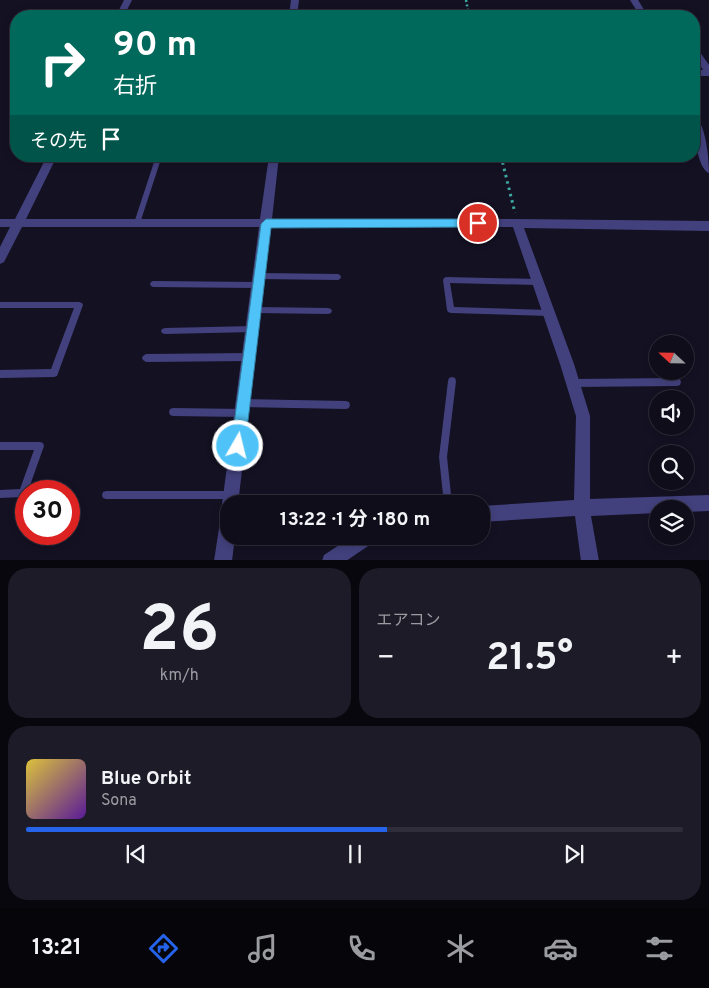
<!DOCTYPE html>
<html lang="ja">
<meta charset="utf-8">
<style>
:root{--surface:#0f0d1a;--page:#1d1b27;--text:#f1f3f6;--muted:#9b9ca2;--line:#2f2d39;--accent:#2563eb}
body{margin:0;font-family:Overpass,"Noto Sans JP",sans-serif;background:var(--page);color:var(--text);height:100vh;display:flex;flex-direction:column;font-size:19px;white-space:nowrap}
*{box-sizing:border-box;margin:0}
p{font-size:16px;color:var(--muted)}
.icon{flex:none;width:28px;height:28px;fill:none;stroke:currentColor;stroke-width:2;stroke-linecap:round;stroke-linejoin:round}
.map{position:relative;height:560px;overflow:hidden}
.panel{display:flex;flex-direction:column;gap:8px;padding:8px;background:#08070e;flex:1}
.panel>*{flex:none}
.top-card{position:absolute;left:10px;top:10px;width:690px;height:152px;border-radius:20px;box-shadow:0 2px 8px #0003,0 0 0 1px var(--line);background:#00695c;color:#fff;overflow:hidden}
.needle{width:32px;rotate:292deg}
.controls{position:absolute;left:649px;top:335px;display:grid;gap:10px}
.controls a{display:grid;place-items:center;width:45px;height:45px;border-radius:50%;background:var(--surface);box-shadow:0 2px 8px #0003,0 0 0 1px var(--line);font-size:25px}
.speed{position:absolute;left:15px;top:480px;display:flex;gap:10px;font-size:25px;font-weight:700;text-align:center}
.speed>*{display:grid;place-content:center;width:65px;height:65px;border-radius:50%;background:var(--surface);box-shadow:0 2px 8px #0003,0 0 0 1px var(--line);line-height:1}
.speed .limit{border:8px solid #d22;background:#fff;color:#111}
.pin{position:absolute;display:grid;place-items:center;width:42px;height:42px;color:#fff;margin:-21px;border:2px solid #fff;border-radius:50%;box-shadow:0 1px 5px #0007}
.me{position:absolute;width:55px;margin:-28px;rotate:8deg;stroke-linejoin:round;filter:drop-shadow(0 0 4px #0008)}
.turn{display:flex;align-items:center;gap:18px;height:105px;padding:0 20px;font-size:22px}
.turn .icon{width:65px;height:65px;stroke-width:2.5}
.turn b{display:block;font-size:35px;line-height:42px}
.then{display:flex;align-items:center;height:48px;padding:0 20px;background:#0003;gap:10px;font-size:19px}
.big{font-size:38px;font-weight:700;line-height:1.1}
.panel .tile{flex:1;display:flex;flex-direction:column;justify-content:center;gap:8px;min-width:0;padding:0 18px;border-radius:20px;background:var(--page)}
.panel .dial{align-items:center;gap:0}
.dial b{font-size:65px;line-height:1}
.song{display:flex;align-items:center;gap:15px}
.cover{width:60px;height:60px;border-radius:8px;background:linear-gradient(135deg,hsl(50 70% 55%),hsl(270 70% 35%))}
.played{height:5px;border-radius:2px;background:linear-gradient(90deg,var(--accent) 55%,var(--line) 55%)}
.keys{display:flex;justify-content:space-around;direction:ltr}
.heat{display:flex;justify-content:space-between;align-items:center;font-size:28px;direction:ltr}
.panel .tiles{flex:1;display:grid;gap:8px;grid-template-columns:1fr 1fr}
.tile:last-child{grid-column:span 2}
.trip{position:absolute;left:220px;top:495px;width:270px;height:50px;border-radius:20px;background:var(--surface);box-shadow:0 2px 8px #0003,0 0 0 1px var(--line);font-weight:700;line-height:50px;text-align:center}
.tab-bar{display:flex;height:80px;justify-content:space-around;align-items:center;background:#06050a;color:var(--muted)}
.tab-bar .icon{width:35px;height:35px}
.tab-bar .selected{color:var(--accent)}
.tab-bar b{font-size:22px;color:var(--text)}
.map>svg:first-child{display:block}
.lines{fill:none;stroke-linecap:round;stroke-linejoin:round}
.path-far1{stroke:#3ca9a1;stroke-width:2.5;stroke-dasharray:2 2.5;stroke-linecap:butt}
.path{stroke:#3ca9a1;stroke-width:3;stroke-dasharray:2.5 4;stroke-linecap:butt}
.lane{fill:#42417d;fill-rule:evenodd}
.street{fill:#42417d;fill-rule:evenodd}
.route{fill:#4fc3f7;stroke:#337fa1}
</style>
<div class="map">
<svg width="709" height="561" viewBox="0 0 709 561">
<rect width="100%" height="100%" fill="#141123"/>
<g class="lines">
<path class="path-far1" d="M466 0 469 16"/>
<path class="path" d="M501 156 515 213"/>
<path class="lane" d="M156 156H162L140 223 137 225 134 223Z
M260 273 338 274 340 275 341 277 340 279 338 280 260 279 258 278 257 276 258 274Z
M446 277 537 279 539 280 540 282 539 284 537 285 450 283 454 307 549 310 552 311 553 313 552 315 549 316 451 313 448 312 447 310 443 280 444 278Z
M153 281 259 282 261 283 262 285 261 287 259 288 153 287 151 286 150 284 151 282Z
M0 302H79L82 303 83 305 57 376 54 377 0 378V370L51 369 74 308H0Z
M256 307 328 308 331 309 332 311 331 313 328 314 256 313 253 312 252 310 253 308Z
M254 326 257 327 258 329 257 331 254 332 165 334 162 333 161 331 162 329 165 328Z
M250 353 253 355 254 357 253 359 250 361 146 362 143 360 142 358 143 356 146 354Z
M452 377 455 378 456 381 447 457 452 504H444L439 457 448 381 449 378Z
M677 378 680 379 681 382 680 385 677 386 573 387 570 386 569 383 570 380 573 379Z
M244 399 346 401 349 402 350 405 349 408 346 409 244 407 241 406 240 403 241 400Z
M173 408 242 409 245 410 246 413 245 416 242 417 173 416 170 415 169 412 170 409Z
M0 442H40L43 443 44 446 28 491H26V496L23 497 0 498V490L20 489 34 450H0Z
M106 491H231L234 492 235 495 234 498 231 499H106L103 498 102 495 103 492Z"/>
<path class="street" d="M124 0H132L124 16H116Z
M291 0H299L297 16H289Z
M630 0H638L648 16H640Z
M694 47 697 48 709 65V76H694V70H703L694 56Z
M694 117C706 121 709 161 709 173 697 169 693 128 694 117Z
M47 156H57L26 219H260L269 156H279L272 219H517L709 221V231L524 228 574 364 590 416V499L709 495V511L685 512V509H658V513L591 516 599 561H581L575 516 481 522V506L574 500 576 416 560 364 513 227H271L238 504H229V536H235L232 561H214L221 515 224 509 222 504 259 227H22L4 262 0 264V247L10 227H0V219H15Z
M353 536H376L374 542 346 561H322L324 555Z"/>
</g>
<path class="route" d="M266 219H478L484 223 478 227 271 228 245 446 243 451 238 453 233 451 231 446 261 224Z"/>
</svg>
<div class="controls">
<a><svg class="needle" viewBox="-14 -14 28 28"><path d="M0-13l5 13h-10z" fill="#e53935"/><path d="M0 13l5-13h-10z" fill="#9b9ca2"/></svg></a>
<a><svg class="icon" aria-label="sound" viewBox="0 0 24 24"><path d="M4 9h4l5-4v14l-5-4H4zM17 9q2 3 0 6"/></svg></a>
<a><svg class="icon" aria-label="search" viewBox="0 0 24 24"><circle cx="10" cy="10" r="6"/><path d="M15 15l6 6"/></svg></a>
<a><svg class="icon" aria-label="layers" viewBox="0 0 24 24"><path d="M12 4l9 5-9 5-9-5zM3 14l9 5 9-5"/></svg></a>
</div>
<div class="speed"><div class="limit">30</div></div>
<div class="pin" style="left:478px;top:223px;background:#d93025"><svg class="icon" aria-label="arrive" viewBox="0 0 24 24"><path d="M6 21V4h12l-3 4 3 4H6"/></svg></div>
<svg class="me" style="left:238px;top:446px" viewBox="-20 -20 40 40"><circle r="17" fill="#4fc3f7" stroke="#fff" stroke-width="3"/><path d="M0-11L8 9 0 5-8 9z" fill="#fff"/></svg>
<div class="trip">13:22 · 1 分 · 180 m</div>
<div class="top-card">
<div class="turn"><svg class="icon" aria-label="right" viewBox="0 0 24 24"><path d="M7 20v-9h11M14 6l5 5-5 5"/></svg><div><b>90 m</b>右折</div></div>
<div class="then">その先<svg class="icon" aria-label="arrive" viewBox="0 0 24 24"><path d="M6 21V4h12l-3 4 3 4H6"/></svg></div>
</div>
</div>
<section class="panel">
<div class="tiles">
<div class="tile dial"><b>26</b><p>km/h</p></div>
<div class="tile"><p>エアコン</p>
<div class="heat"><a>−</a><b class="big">21.5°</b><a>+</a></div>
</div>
<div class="tile">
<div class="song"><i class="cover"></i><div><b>Blue Orbit</b><p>Sona</p></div></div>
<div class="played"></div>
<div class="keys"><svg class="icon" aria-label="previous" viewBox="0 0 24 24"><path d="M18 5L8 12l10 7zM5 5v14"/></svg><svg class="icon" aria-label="pause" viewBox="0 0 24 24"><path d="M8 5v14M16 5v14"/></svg><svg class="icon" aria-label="next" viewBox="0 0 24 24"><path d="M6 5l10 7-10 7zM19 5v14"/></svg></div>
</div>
</div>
</section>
<nav class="tab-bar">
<b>13:21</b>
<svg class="icon selected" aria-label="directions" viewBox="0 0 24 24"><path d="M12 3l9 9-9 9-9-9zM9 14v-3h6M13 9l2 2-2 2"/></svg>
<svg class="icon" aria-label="music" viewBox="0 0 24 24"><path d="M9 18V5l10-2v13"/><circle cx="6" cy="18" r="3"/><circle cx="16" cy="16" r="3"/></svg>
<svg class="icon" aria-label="phone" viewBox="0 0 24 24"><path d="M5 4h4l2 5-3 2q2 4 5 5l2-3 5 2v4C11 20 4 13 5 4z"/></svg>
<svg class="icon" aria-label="climate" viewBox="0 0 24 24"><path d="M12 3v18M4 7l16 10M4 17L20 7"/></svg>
<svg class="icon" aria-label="car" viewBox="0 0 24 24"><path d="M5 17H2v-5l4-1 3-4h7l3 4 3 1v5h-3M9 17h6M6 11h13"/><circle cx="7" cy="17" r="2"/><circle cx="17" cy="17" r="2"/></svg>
<svg class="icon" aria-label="filters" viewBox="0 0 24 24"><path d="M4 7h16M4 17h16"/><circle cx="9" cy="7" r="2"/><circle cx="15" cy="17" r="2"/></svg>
</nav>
